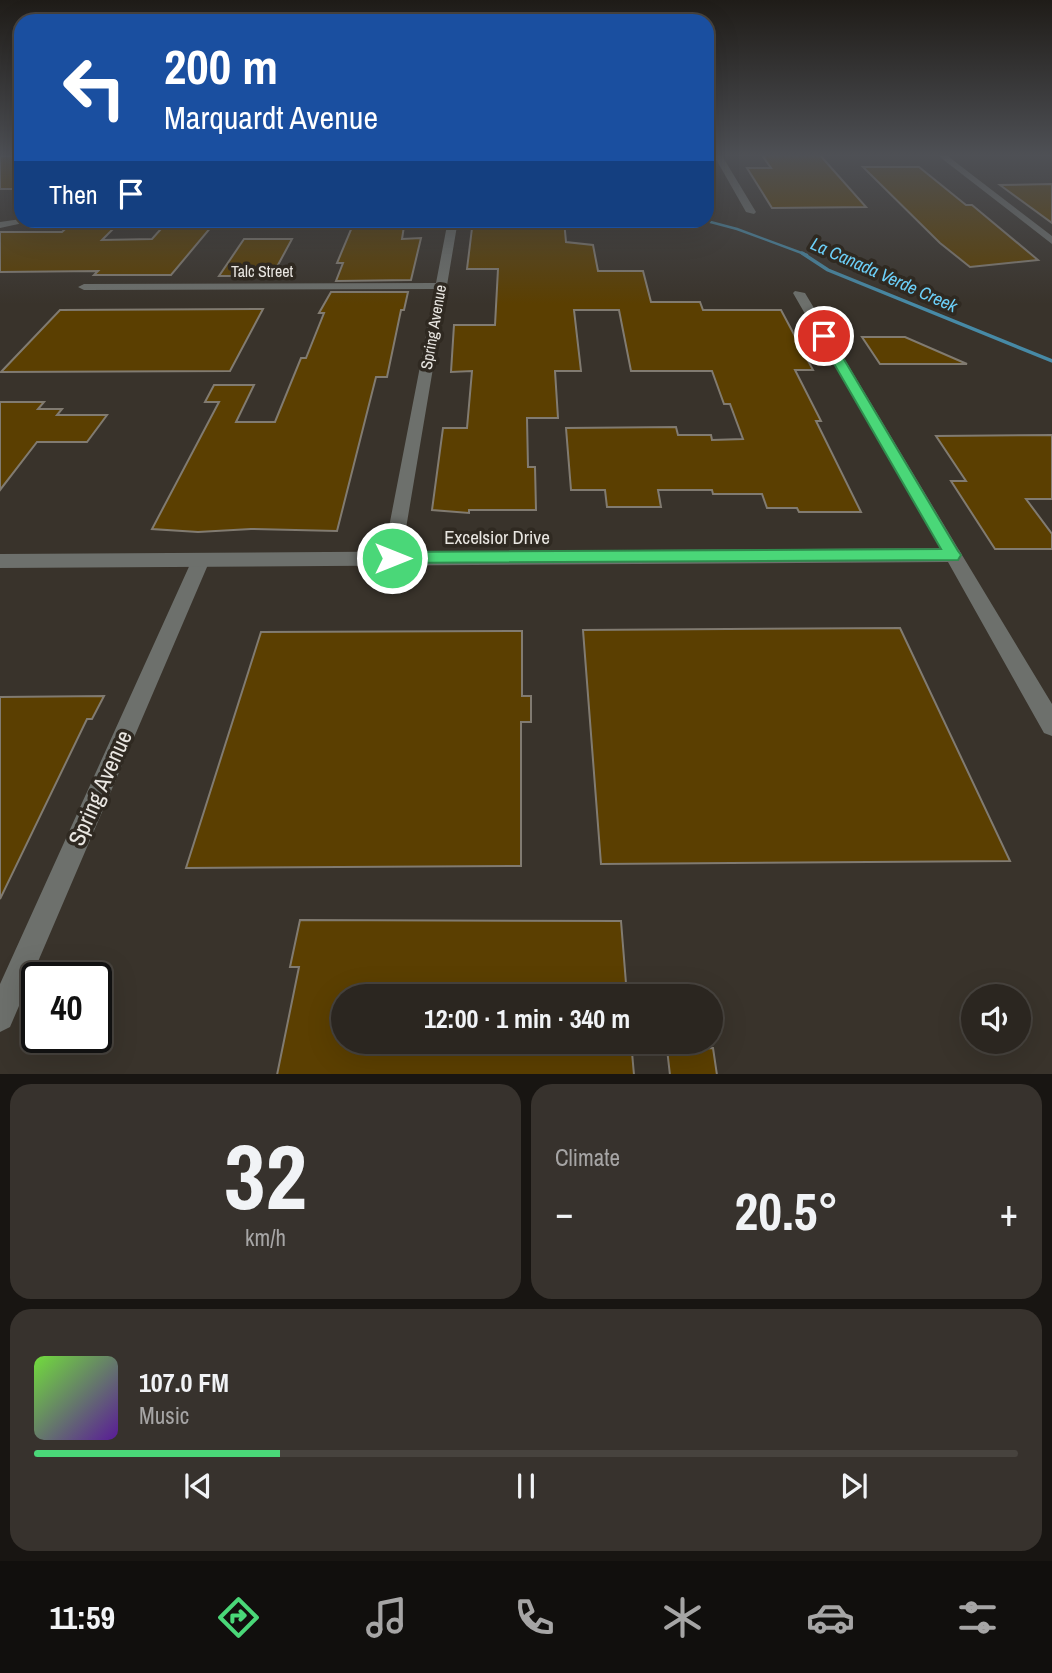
<!DOCTYPE html>
<meta charset="utf-8">
<style>
:root{--surface:#2b2620;--page:#37322d;--text:#f1f3f6;--muted:#a6a5a5;--line:#47433e;--accent:#4ad778}
body{margin:0;font-family:"Archivo Narrow",sans-serif;background:var(--page);color:var(--text);height:100vh;display:flex;flex-direction:column;font-size:26px;white-space:nowrap}
*{box-sizing:border-box;margin:0}
p{font-size:23px;color:var(--muted)}
.icon{flex:none;width:38px;height:38px;fill:none;stroke:currentColor;stroke-width:2;stroke-linecap:round;stroke-linejoin:round}
.map{position:relative;height:1074px;overflow:hidden}
.drawer{display:flex;flex-direction:column;gap:10px;padding:10px;background:#181512;flex:1}
.drawer>*{flex:none}
.banner{position:absolute;left:14px;top:14px;width:700px;height:214px;border-radius:21px;box-shadow:0 7px 28px #0002,0 0 0 2px var(--line);background:#1a4fa0;color:#fff;overflow:hidden}
.tools{position:absolute;left:961px;top:984px;display:grid;gap:14px}
.tools a{display:grid;place-items:center;width:70px;height:70px;border-radius:50%;background:var(--surface);box-shadow:0 7px 28px #0002,0 0 0 2px var(--line);font-size:35px}
.speed{position:absolute;left:21px;top:962px;display:flex;gap:14px;font-size:35px;font-weight:700;text-align:center}
.speed>*{display:grid;place-content:center;width:91px;height:91px;border-radius:50%;background:var(--surface);box-shadow:0 7px 28px #0002,0 0 0 2px var(--line);line-height:1}
.speed .limit{border:4px solid #111;border-radius:10px;background:#fff;color:#111}
.pin{position:absolute;display:grid;place-items:center;width:60px;height:60px;color:#fff;margin:-30px;border:4px solid #fff;border-radius:50%;box-shadow:0 2px 7px #0007}
.me{position:absolute;width:77px;margin:-38px;rotate:90deg;stroke-linejoin:round;filter:drop-shadow(0 0 5px #0008)}
.turn{display:flex;align-items:center;gap:24px;height:147px;padding:0 35px;font-size:32px}
.turn .icon{width:91px;height:91px;stroke-width:2.5}
.turn b{display:block;font-size:49px;line-height:60px}
.then{display:flex;align-items:center;height:66px;padding:0 35px;background:#0003;gap:14px;font-size:26px}
.big{font-size:52px;font-weight:800;line-height:1.1}
.drawer .widget{flex:1;display:flex;flex-direction:column;justify-content:center;gap:10px;min-width:0;padding:0 24px;border-radius:21px;background:var(--page)}
.drawer .dial{align-items:center;gap:0}
.dial b{font-size:91px;line-height:1}
.song{display:flex;align-items:center;gap:21px}
.cover{width:84px;height:84px;border-radius:10px;background:linear-gradient(135deg,hsl(100 70% 55%),hsl(270 70% 35%))}
.played{height:7px;border-radius:4px;background:linear-gradient(90deg,var(--accent) 25%,var(--line) 25%)}
.keys{display:flex;justify-content:space-around;direction:ltr}
.heat{display:flex;justify-content:space-between;align-items:center;font-size:38px;direction:ltr}
.drawer .tiles{flex:1;display:grid;gap:10px;grid-template-columns:1fr 1fr}
.widget:last-child{grid-column:span 2}
.trip{position:absolute;left:331px;top:984px;width:392px;height:70px;border-radius:35px;background:var(--surface);box-shadow:0 7px 28px #0002,0 0 0 2px var(--line);font-weight:800;line-height:70px;text-align:center}
.tabs{display:flex;height:112px;justify-content:space-around;align-items:center;background:#110f0d;color:var(--muted)}
.tabs .icon{width:49px;height:49px}
.tabs .on{color:var(--accent)}
.tabs b{font-size:32px;color:var(--text)}
.map>svg:first-child{display:block}
.lines{fill:none;stroke-linecap:round;stroke-linejoin:round}
.stream-far1{stroke:#478aa6;stroke-width:2.5}
.stream{stroke:#478aa6;stroke-width:3.5}
.building{fill:#5b3f01;stroke:#817b71;stroke-width:2}
.minor{fill:#6d706c;fill-rule:evenodd}
.tertiary{fill:#6d706c;fill-rule:evenodd}
.route{fill:#4ad778;stroke:#308c4e;stroke-width:2}
.labels{text-anchor:middle;stroke-width:7;stroke-linejoin:round;paint-order:stroke}
.far-street-label{font-size:16px;fill:#e9e6e1;stroke:#2f2921}
.far-water-label{font-size:18px;font-style:italic;fill:#6cd0f9;stroke:#2f2921}
.street-label{font-size:19px;fill:#e9e6e1;stroke:#2f2921}
.near-street-label{font-size:23px;fill:#e9e6e1;stroke:#2f2921}
</style>
<div class="map">
<svg width="1052" height="1075" viewBox="0 0 1052 1075">
<rect width="100%" height="100%" fill="#39332b"/>
<g class="lines">
<path class="stream-far1" d="M703 220 737 229 807 255"/>
<path class="stream" d="M802 253 828 270 1052 361"/>
</g>
<path class="building" d="M761 154H819L866 207 772 208 747 168H771Z
M0 156H21V189H0Z
M863 167H919L966 205H972L1038 260 970 267 940 243Z
M1052 184V223L1000 185Z
M75 220H122L102 240 152 239 169 220H217L171 275H94L98 271 0 272V232H62Z
M355 220H405L402 239 421 238 411 280 336 281 343 263H337Z
M473 220H564L566 242 593 245 598 271H643L651 302H700L703 310H781L813 370H795L821 421H816L861 512H799L797 508H767L762 494H713L712 490H658L661 507H607L605 490H571L566 428 676 427 678 435H711L712 440 743 439 730 404H724L712 371H631L619 310H574L581 371H555L558 418H527L528 467H535L536 510H469V513L432 510 443 428H467L472 371 451 372 454 325H495L498 269H467Z
M244 239H292L272 276H219Z
M331 292H408L404 310H401L387 377H376L337 531 251 529 198 532 152 529 219 402H205L214 385H254L236 422H275L301 358H306L324 313H319Z
M263 309 230 371 1 372 60 310Z
M862 337H905L967 364H880Z
M0 402H44L38 409H62L57 415H107L87 442H37L0 490Z
M1052 435V499H1026L1052 534V549H995L951 481H966L936 436Z
M900 628 1010 861 601 864 583 630Z
M522 631V696H531V722H521V866L186 868 261 632Z
M104 696 92 719H87L0 899V697Z
M300 920 621 921 627 996H343V1041H631L634 1075H277L299 967H290Z
M713 1048 717 1075H670L667 1049Z"/>
<g class="lines">
<path class="minor" d="M713 154H721L756 212 754 214 746 212Z
M936 154H945L1052 236V244Z
M21 219 37 220 0 228V222Z
M448 220H458L401 558 398 563 392 565 386 563 383 558 435 289 84 290 78 287 84 284 436 283Z
M795 291 805 293 959 550 962 555 959 560H947L793 293Z
M201 553 207 555 210 560 10 1027 0 1032V984L192 560 195 555Z"/>
<path class="tertiary" d="M953 548 959 550 1052 704V736L1044 733 948 562 0 568V554Z"/>
</g>
<linearGradient id="sky" x2="0" y2="1"><stop stop-color="#1f1c18"/><stop offset="0.51" stop-color="#4e5055"/><stop offset="1" stop-color="#4e5055" stop-opacity="0"/></linearGradient>
<rect width="1052" height="304" fill="url(#sky)"/>
<path class="route" d="M824 333 830 336 958 551 961 555 958 560 386 563 383 558 386 554 392 552 941 549 818 336Z"/>
<g class="labels">
<g class="far-street-label">
<text x="262" y="277">Talc Street</text>
<text transform="translate(433 327) rotate(-80)" y="6">Spring Avenue</text>
</g>
<g class="far-water-label">
<text transform="translate(884 275) rotate(24)" y="6">La Canada Verde Creek</text>
</g>
<g class="street-label">
<text x="497" y="544">Excelsior Drive</text>
</g>
<g class="near-street-label">
<text transform="translate(100 788) rotate(-66)" y="8">Spring Avenue</text>
</g>
</g>
</svg>
<div class="tools">
<a><svg class="icon" aria-label="sound" viewBox="0 0 24 24"><path d="M4 9h4l5-4v14l-5-4H4zM17 9q2 3 0 6"/></svg></a>
</div>
<div class="speed"><div class="limit">40</div></div>
<div class="pin" style="left:824px;top:336px;background:#d93025"><svg class="icon" aria-label="arrive" viewBox="0 0 24 24"><path d="M6 21V4h12l-3 4 3 4H6"/></svg></div>
<svg class="me" style="left:392px;top:558px" viewBox="-20 -20 40 40"><circle r="17" fill="#4ad778" stroke="#fff" stroke-width="3"/><path d="M0-11L8 9 0 5-8 9z" fill="#fff"/></svg>
<div class="trip">12:00 · 1 min · 340 m</div>
<div class="banner">
<div class="turn"><svg class="icon" aria-label="left" viewBox="0 0 24 24"><path d="M17 20v-9H6M10 6l-5 5 5 5"/></svg><div><b>200 m</b>Marquardt Avenue</div></div>
<div class="then">Then<svg class="icon" aria-label="arrive" viewBox="0 0 24 24"><path d="M6 21V4h12l-3 4 3 4H6"/></svg></div>
</div>
</div>
<section class="drawer">
<div class="tiles">
<div class="widget dial"><b>32</b><p>km/h</p></div>
<div class="widget"><p>Climate</p>
<div class="heat"><a>−</a><b class="big">20.5°</b><a>+</a></div>
</div>
<div class="widget">
<div class="song"><i class="cover"></i><div><b>107.0 FM</b><p>Music</p></div></div>
<div class="played"></div>
<div class="keys"><svg class="icon" aria-label="previous" viewBox="0 0 24 24"><path d="M18 5L8 12l10 7zM5 5v14"/></svg><svg class="icon" aria-label="pause" viewBox="0 0 24 24"><path d="M8 5v14M16 5v14"/></svg><svg class="icon" aria-label="next" viewBox="0 0 24 24"><path d="M6 5l10 7-10 7zM19 5v14"/></svg></div>
</div>
</div>
</section>
<nav class="tabs">
<b>11:59</b>
<svg class="icon on" aria-label="directions" viewBox="0 0 24 24"><path d="M12 3l9 9-9 9-9-9zM9 14v-3h6M13 9l2 2-2 2"/></svg>
<svg class="icon" aria-label="music" viewBox="0 0 24 24"><path d="M9 18V5l10-2v13"/><circle cx="6" cy="18" r="3"/><circle cx="16" cy="16" r="3"/></svg>
<svg class="icon" aria-label="phone" viewBox="0 0 24 24"><path d="M5 4h4l2 5-3 2q2 4 5 5l2-3 5 2v4C11 20 4 13 5 4z"/></svg>
<svg class="icon" aria-label="climate" viewBox="0 0 24 24"><path d="M12 3v18M4 7l16 10M4 17L20 7"/></svg>
<svg class="icon" aria-label="car" viewBox="0 0 24 24"><path d="M5 17H2v-5l4-1 3-4h7l3 4 3 1v5h-3M9 17h6M6 11h13"/><circle cx="7" cy="17" r="2"/><circle cx="17" cy="17" r="2"/></svg>
<svg class="icon" aria-label="filters" viewBox="0 0 24 24"><path d="M4 7h16M4 17h16"/><circle cx="9" cy="7" r="2"/><circle cx="15" cy="17" r="2"/></svg>
</nav>
